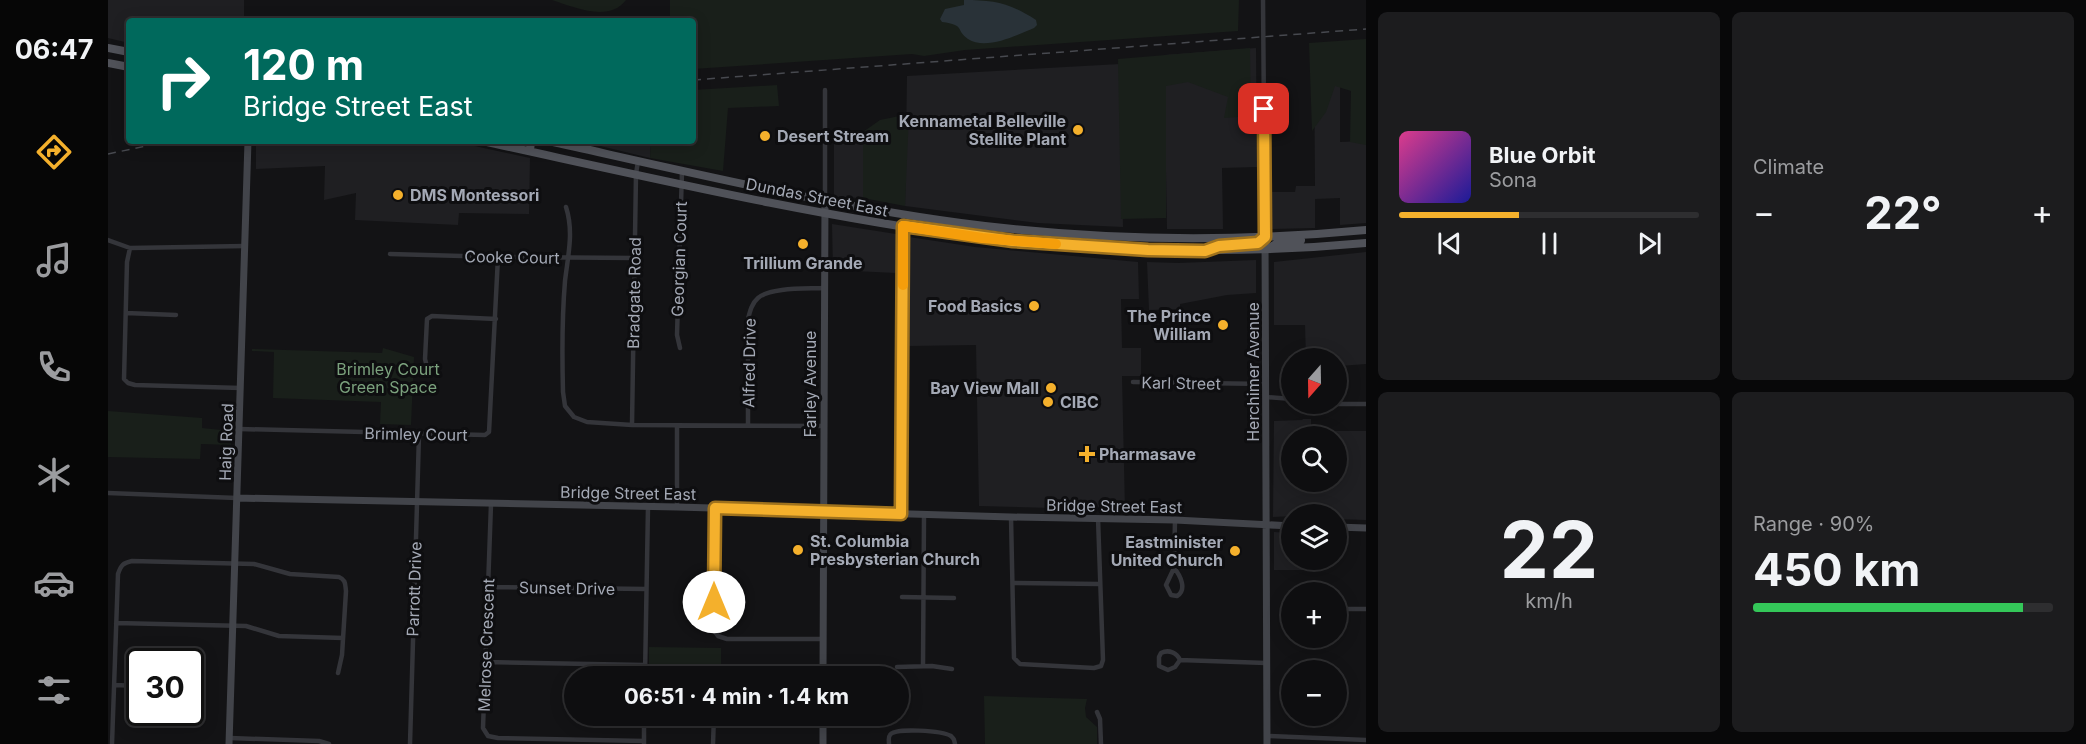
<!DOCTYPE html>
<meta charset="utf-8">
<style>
:root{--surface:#0e0e10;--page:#1c1c1e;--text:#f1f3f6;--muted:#9b9c9f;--line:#2e2e30;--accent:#f4b02c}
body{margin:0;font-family:Inter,sans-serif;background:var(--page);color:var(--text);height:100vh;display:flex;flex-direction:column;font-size:22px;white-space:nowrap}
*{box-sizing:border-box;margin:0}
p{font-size:20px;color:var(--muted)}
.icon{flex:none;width:33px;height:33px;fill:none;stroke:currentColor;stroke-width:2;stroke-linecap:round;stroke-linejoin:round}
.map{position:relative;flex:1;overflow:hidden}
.drawer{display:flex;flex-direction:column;gap:12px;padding:12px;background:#080809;width:720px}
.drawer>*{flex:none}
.guide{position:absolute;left:18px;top:18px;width:570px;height:126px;border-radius:6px;box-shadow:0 3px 15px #0003,0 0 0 2px var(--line);background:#00695c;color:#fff;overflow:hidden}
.needle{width:39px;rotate:200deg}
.tools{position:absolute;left:1173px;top:348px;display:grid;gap:12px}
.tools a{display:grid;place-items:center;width:66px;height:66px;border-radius:50%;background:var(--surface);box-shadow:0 3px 15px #0003,0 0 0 2px var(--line);font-size:30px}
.speed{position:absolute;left:18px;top:648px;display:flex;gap:12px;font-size:30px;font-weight:700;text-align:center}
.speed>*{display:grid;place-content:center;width:78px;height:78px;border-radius:50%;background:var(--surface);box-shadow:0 3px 15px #0003,0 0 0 2px var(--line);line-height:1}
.speed .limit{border:3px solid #111;border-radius:9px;background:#fff;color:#111}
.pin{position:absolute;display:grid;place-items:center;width:51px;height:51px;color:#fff;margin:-26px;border-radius:12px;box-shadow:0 3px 9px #0006}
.me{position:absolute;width:66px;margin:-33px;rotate:0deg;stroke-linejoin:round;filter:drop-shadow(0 0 4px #0008)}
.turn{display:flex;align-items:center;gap:21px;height:126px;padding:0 18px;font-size:27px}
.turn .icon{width:78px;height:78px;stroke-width:2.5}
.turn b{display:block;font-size:42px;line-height:51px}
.big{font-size:45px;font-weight:700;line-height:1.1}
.drawer .widget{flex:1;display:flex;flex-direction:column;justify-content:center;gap:9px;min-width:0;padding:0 21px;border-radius:9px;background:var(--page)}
.drawer .dial{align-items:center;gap:0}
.dial b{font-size:78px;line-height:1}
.song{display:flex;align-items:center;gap:18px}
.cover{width:72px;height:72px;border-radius:9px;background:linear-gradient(135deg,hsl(330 70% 55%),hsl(240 70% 35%))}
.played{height:6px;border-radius:3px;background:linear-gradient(90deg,var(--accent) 40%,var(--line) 40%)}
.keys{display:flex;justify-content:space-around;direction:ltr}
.heat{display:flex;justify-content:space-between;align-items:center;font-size:33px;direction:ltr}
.charge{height:9px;border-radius:4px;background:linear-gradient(90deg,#34c759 90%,var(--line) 0)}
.drawer .tiles{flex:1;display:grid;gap:12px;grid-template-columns:repeat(2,1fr)}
.trip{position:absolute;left:456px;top:666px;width:345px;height:60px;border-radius:30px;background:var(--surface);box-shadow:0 3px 15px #0003,0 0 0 2px var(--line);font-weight:700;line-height:60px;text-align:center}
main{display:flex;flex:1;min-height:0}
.tab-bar{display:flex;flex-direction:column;width:108px;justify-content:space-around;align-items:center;background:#060606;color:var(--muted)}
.tab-bar .icon{width:42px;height:42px}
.tab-bar .current{color:var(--accent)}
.tab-bar b{font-size:27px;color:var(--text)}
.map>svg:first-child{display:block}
.built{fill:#1f1f22;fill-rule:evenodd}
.green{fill:#191f1a}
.water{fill:#293238}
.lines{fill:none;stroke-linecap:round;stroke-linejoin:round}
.street{stroke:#34353a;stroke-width:4.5}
.secondary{stroke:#42444a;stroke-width:7}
.primary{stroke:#505259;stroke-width:8}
.rail{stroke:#47494f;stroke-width:1.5;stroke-dasharray:8 6;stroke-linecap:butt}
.route-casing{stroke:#9f721d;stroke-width:15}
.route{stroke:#f4b02c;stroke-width:10}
.slow{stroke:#f59e0b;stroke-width:10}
.poi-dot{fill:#f4b02c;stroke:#0e0e10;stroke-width:2}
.labels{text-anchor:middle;stroke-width:6;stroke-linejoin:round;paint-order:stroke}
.poi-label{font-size:16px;font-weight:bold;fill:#a4a9b5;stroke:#0e0e10;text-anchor:end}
.street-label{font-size:16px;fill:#a4a9b5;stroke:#0e0e10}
.park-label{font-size:16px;fill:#7ba17d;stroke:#0e0e10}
</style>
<main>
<nav class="tab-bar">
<b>06:47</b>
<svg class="icon current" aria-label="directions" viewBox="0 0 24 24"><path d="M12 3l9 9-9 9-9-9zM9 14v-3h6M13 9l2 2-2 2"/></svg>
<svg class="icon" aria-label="music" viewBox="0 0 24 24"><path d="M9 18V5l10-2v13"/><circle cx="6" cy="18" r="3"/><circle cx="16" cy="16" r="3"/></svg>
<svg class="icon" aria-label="phone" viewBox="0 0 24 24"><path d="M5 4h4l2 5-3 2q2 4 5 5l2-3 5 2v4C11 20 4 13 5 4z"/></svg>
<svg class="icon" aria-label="climate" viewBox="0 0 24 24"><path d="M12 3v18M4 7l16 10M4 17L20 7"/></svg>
<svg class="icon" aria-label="car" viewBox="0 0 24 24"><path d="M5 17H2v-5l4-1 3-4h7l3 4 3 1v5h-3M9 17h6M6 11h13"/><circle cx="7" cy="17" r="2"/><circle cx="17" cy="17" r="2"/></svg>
<svg class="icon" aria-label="filters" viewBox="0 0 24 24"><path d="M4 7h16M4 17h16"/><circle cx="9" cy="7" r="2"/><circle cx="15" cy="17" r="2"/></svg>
</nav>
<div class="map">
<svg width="1258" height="744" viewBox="0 0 1258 744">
<rect width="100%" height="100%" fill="#131315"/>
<path class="built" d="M0 0H136V21H21V43L0 38Z
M1232 42V142L1258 141V223L1232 225V198L1207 199V228L1164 229 1163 192H1187L1188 186H1207L1206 44Z
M1148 48 1149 167 1114 168 1115 229H1059L1056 55Z
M1012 64 1015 227 930 223 797 206 799 76Z
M755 132V198L729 197 726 195V133Z
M148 141H344L422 158 421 214 351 213 350 225 247 220 248 193 216 200 217 166 148 169Z
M472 141H543L542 158Z
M724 224 788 234V273L725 270Z
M801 237 867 247 1030 262 1031 299H1013L1014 348H1033V376H1014L1017 510 871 506 868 345 801 346Z
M1258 252V364L1232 366 1231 376H1229L1228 358H1198L1197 325H1166V262Z
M1148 260V293L1119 295 1072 304V309L1041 310 1039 262 1070 263Z
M1195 419H1203V431H1258V520L1229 519 1228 514 1165 517 1166 421 1194 420ZM1184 436H1228V482H1184Z
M1166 532 1183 533 1184 560H1204V570H1166Z"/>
<path class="green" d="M444 0H518C501 23 466 7 444 0Z
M562 0H1131L1130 31 857 50 816 56 804 54 585 69V21H562Z
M1258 39V145L1242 142 1243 91 1227 86 1218 112 1204 131 1201 43Z
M1142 48 1143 116 1116 118 1120 97 1080 82 1058 86V218L1013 219 1010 59Z
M669 85 671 106 620 108 615 171 542 158 543 141H585V90Z
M801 114 797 206 755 198V132L772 120Z
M275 348 306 357 303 425 272 424 273 402 165 398 166 352 144 351V349L274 353Z
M0 411 94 418V428L123 431V445L93 444 92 459 0 457Z
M541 647 613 648V676H541Z
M876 696 979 699 977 708 978 717 989 727V744H877Z"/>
<path class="water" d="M856 0C886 0 902 3 928 20L929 25 926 28C909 35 878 51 860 39 847 30 858 25 834 22L832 19 837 9 856 5Z"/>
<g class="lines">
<path class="street" d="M1155 0 1157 237
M717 200V90
M458 207C466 232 460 255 457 281 454 317 454 355 455 392L457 406 466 417 479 422 524 425 716 426
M0 240 22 248
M282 254 390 257 526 258
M18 313 68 315
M572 348 569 335 574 171
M320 371 317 359 319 319 324 316 388 319
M1025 382 1158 384
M133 388 27 385 20 383 16 379 19 262 22 248 137 246
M1158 397 1184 399
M1210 404H1258
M524 425 528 174 530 161
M640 425V319C642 311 644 303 650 298 663 287 699 289 716 288
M132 429 377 435 381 432 390 257
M0 493 129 498
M383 504 375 728 380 736 390 738 536 741
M569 507V426
M607 508V632L610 636 619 639H716
M793 514 795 214
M903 517 906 658 912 664 986 668 993 666 995 660 990 518
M1066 568C1073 576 1079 590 1069 596L1063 595 1058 585 1066 568 1067 520
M905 583 992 584
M380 587 538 589
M794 597 846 598
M1228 609H1258
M8 623 138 626 171 636 235 638
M1072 660 1067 667 1060 670 1051 666V657L1053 653C1061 649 1069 653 1072 660L1158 663
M377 662 537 665
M815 666 816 515
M789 667 824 666 844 669
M537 676 540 507
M6 685 32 686
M989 712 992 719 993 744
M1159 736 1258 740
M122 738 211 741 221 744
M4 744 10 574C13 565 15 563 24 561L146 564 182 574 231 577C238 580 237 584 238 591L234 655 230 673
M302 744 311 435
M536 744V716
M605 744 606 716
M781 744C781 741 780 737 782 735 786 727 835 731 843 736 846 739 846 739 847 744"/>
<path class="secondary" d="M1157 237 1159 744
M129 498 569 507 903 517 1067 520 1184 526
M1228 527 1258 528
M715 676 717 200
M715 716V744
M121 744 140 141"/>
<path class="primary" d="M0 48 21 52
M0 63 21 67
M374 141C540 177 705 216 873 238 903 242 933 243 964 245 1062 252 1160 252 1258 243
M441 141C585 173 730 208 877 226 1004 241 1132 242 1258 230
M422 151 423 141
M1113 246 1146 243 1156 238
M1159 249 1168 244 1193 240"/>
<path class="rail" d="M585 80 1258 29
M0 154 62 141"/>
</g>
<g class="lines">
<defs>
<path id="route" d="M606 602 607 508 793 514 795 226 905 241 1040 250 1097 251 1111 246 1150 243 1157 237 1156 109"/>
</defs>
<use href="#route" class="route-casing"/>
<use href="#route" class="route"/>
<path class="slow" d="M795 285V226L874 238 948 244"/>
</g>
<g class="poi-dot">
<circle cx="970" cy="130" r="6"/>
<circle cx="657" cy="136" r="6"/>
<circle cx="290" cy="195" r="6"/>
<circle cx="695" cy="244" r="6"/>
<circle cx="926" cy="306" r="6"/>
<circle cx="1115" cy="325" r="6"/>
<circle cx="943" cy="388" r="6"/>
<circle cx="940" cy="402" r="6"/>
<path d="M976 445h6v6h6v6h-6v6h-6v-6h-6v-6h6z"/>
<circle cx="690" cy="550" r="6"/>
<circle cx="1127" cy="551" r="6"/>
</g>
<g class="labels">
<g class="poi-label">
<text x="958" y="127">Kennametal Belleville<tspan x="958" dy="18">Stellite Plant</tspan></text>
<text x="669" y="142" text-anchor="start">Desert Stream</text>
<text x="302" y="201" text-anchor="start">DMS Montessori</text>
<text x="695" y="269" text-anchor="middle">Trillium Grande</text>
<text x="914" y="312">Food Basics</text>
<text x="1103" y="322">The Prince<tspan x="1103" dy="18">William</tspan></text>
<text x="931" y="394">Bay View Mall</text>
<text x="952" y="408" text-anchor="start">CIBC</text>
<text x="991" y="460" text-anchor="start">Pharmasave</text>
<text x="702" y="547" text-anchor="start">St. Columbia<tspan x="702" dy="18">Presbysterian Church</tspan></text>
<text x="1115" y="548">Eastminister<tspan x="1115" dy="18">United Church</tspan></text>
</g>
<g class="street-label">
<text transform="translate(709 197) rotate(11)" y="6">Dundas Street East</text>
<text transform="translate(404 257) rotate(1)" y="6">Cooke Court</text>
<text transform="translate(571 259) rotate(-88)" y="6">Georgian Court</text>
<text transform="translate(526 293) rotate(-89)" y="6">Bradgate Road</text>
<text transform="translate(641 363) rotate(-89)" y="6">Alfred Drive</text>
<text transform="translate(1145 372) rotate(-90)" y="6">Herchimer Avenue</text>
<text transform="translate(1073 383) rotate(1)" y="6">Karl Street</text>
<text transform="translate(702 384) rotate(-90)" y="6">Farley Avenue</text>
<text transform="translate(308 434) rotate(1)" y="6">Brimley Court</text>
<text transform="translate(118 442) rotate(-88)" y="6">Haig Road</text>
<text transform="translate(520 493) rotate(1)" y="6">Bridge Street East</text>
<text transform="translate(1006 506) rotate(1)" y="6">Bridge Street East</text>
<text transform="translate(459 588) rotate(1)" y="6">Sunset Drive</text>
<text transform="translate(306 589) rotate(-88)" y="6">Parrott Drive</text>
<text transform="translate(378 645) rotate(-88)" y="6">Melrose Crescent</text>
</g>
<g class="park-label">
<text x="280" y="375">Brimley Court<tspan x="280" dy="18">Green Space</tspan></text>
</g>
</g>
</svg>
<div class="tools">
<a><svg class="needle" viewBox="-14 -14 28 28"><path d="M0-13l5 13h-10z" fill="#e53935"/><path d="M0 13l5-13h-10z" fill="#9b9c9f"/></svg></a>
<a><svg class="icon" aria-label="search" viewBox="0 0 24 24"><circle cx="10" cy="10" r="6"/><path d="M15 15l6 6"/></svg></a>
<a><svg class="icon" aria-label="layers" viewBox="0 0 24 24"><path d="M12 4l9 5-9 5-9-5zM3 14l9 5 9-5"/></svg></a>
<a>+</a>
<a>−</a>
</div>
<div class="speed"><div class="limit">30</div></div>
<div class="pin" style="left:1156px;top:109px;background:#d93025"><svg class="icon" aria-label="arrive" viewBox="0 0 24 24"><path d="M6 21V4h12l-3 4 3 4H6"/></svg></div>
<svg class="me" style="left:606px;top:602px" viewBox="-20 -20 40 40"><circle r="19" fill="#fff"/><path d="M0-13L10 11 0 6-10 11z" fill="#f4b02c"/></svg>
<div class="trip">06:51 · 4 min · 1.4 km</div>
<div class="guide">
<div class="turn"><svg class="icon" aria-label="right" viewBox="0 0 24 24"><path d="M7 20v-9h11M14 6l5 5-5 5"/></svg><div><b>120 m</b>Bridge Street East</div></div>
</div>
</div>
<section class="drawer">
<div class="tiles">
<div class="widget">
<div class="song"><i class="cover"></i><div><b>Blue Orbit</b><p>Sona</p></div></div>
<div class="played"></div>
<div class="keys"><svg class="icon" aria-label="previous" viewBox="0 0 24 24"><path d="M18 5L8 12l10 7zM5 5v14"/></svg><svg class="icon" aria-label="pause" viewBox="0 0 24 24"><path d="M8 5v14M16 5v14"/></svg><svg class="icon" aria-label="next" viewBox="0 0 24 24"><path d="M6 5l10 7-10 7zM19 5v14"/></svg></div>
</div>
<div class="widget"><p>Climate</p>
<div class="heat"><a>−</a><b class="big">22°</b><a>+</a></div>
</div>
<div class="widget dial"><b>22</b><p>km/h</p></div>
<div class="widget"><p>Range · 90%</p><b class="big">450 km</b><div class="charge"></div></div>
</div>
</section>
</main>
